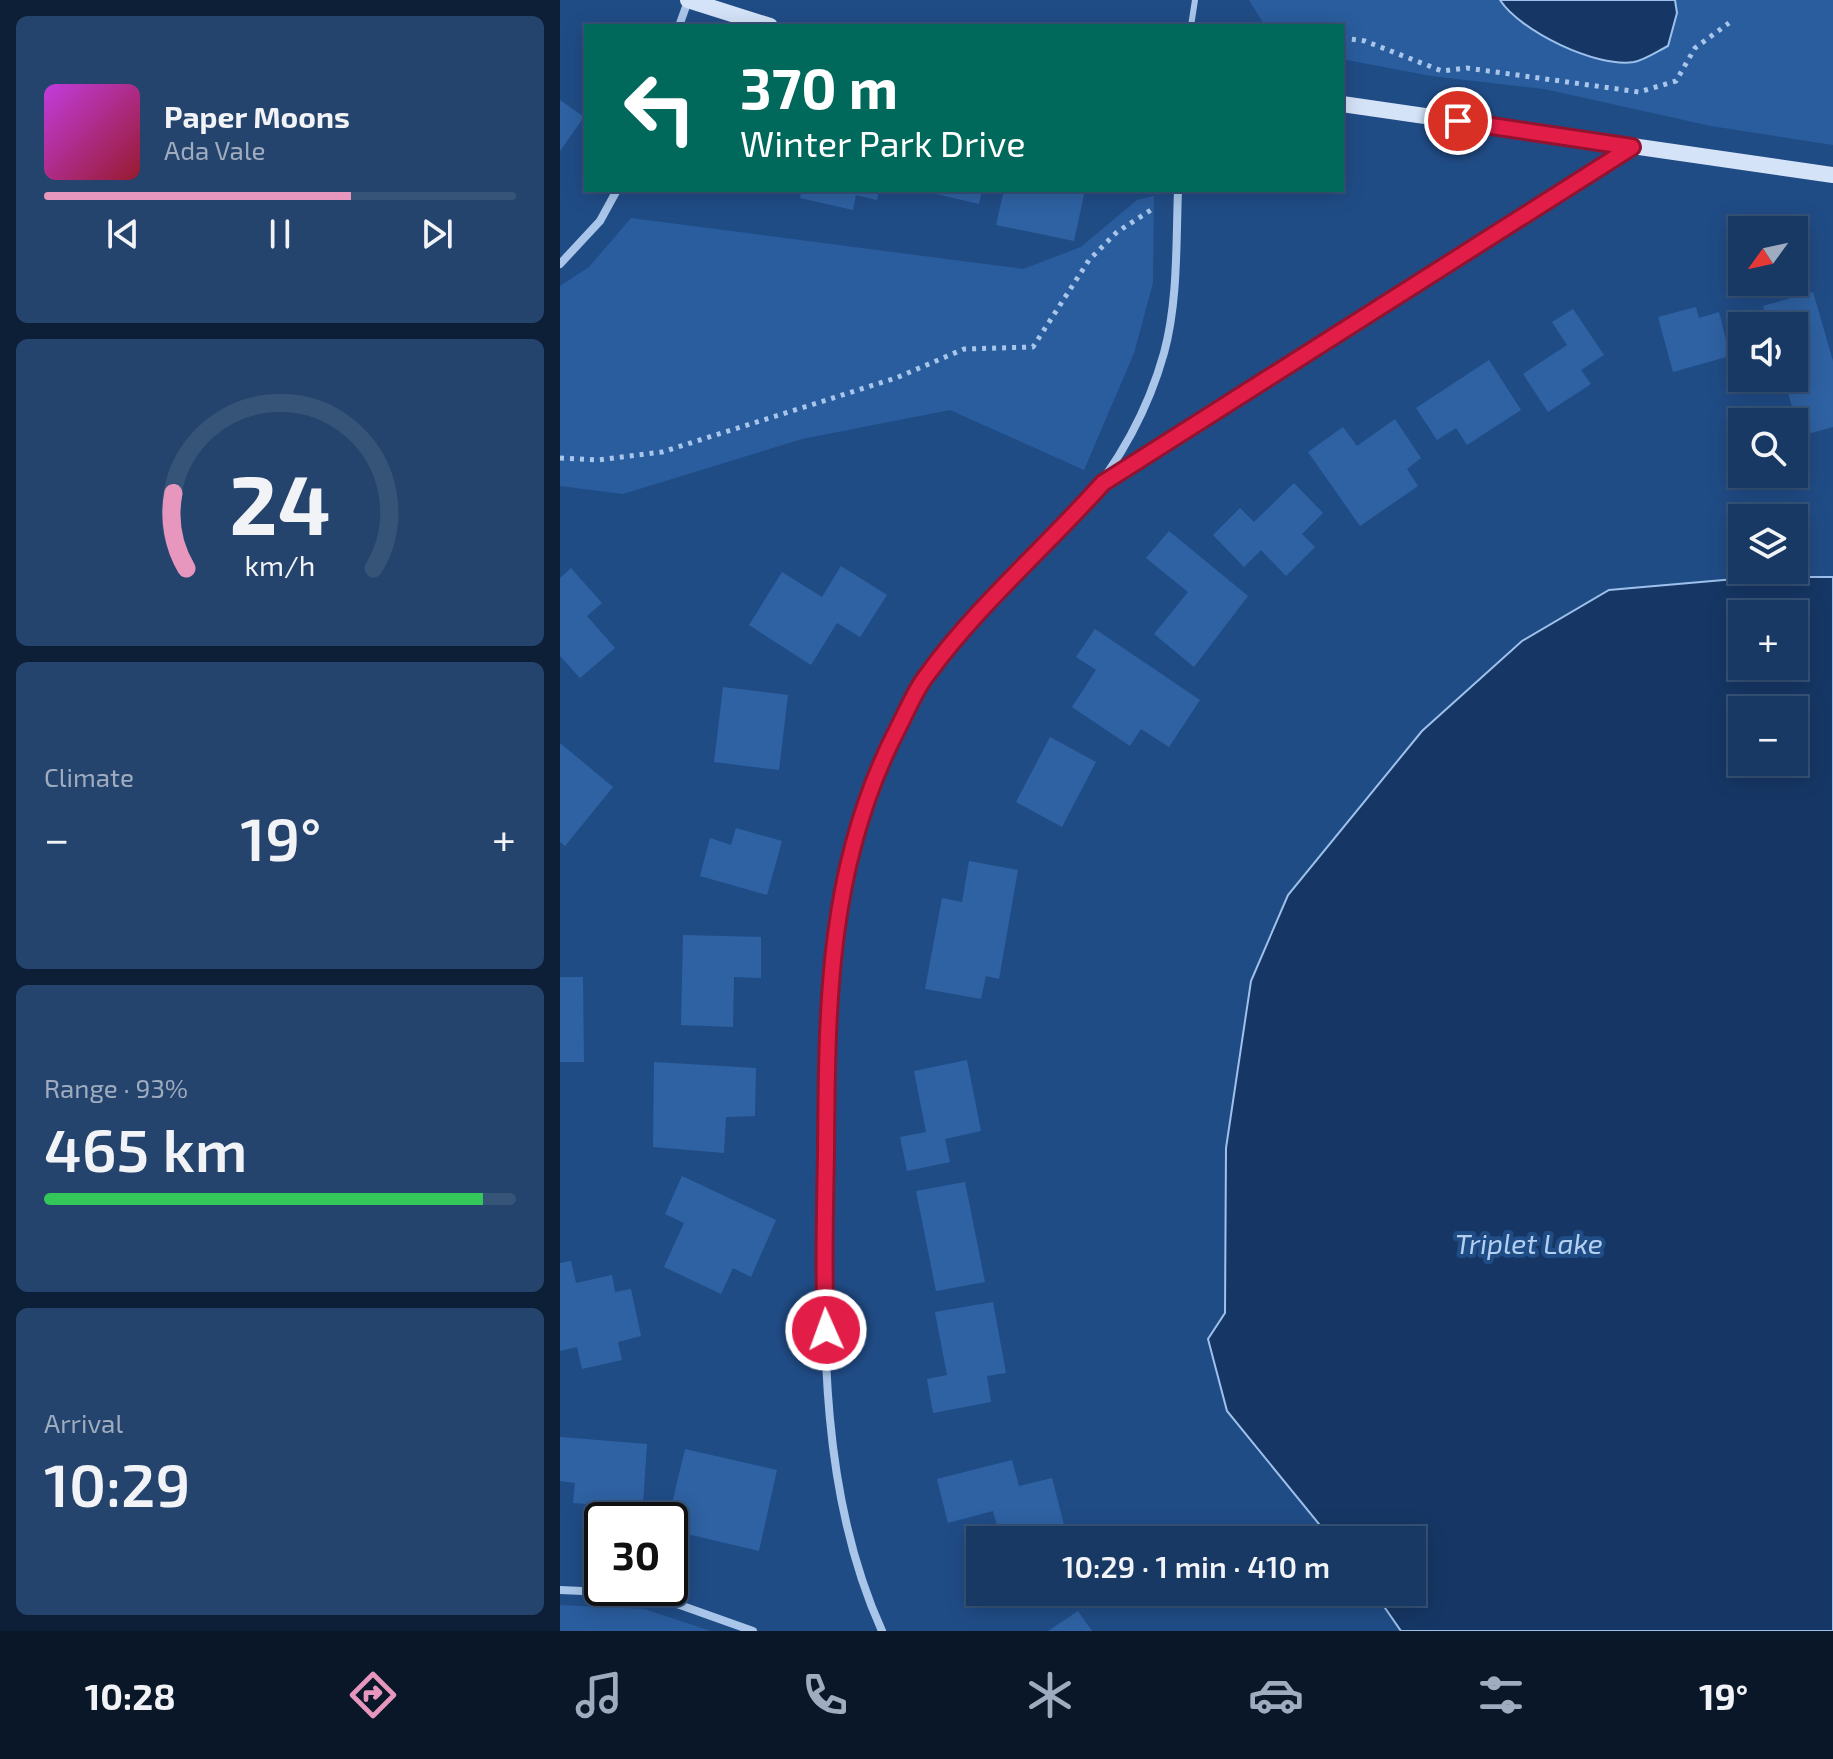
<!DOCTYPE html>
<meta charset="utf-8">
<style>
:root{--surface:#183964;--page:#25446d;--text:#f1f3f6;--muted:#9facbf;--line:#365378;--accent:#e797bd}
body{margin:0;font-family:"Exo 2",sans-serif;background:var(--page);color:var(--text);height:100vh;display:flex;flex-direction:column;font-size:30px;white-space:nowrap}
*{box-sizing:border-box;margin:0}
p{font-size:26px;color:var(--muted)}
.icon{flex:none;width:44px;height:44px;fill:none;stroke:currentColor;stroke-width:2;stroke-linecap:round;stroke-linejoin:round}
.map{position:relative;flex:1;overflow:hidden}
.panel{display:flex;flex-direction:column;gap:16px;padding:16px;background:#0d1f37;width:560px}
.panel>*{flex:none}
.banner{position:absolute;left:24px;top:24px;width:760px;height:168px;border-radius:0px;box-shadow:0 4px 20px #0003,0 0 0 2px var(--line);background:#00695c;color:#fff;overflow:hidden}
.needle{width:52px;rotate:237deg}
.tools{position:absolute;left:1168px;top:216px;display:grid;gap:16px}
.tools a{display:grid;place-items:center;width:80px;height:80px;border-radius:0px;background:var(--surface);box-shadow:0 4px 20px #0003,0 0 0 2px var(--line);font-size:40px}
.speed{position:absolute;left:24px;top:1502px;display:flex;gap:16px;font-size:40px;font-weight:700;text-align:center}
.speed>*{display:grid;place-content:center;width:104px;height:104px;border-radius:50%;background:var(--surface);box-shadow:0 4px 20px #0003,0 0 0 2px var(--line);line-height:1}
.speed .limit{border:4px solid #111;border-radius:12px;background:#fff;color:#111}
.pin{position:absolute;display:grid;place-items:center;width:68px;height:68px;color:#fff;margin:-34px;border:4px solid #fff;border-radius:50%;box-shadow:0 2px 8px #0007}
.me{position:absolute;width:88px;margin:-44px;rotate:358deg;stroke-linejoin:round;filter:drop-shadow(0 0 6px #0008)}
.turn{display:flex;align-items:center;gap:28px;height:168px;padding:0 24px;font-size:36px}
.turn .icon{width:104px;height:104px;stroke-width:2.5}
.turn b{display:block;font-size:56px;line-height:68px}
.big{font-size:60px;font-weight:600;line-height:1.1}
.panel .widget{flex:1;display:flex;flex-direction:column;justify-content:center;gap:12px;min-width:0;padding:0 28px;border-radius:12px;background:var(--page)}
.panel .dial{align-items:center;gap:0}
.dial svg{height:208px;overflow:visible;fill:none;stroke:var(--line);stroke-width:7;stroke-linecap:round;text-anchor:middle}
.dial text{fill:var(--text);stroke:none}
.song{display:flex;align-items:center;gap:24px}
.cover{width:96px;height:96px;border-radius:12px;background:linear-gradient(135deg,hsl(290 70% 55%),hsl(350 70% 35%))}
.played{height:8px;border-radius:4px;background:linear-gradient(90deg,var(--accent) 65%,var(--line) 65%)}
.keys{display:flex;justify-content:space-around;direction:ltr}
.heat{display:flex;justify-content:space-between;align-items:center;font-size:44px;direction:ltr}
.charge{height:12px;border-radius:6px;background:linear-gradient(90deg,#34c759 93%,var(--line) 0)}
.trip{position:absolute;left:406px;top:1526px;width:460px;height:80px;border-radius:0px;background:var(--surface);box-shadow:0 4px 20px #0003,0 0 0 2px var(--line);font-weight:600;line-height:80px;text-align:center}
.tab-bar{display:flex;height:128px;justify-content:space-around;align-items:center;background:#0a1728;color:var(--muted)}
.tab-bar .icon{width:56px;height:56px}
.tab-bar .selected{color:var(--accent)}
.tab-bar b{font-size:36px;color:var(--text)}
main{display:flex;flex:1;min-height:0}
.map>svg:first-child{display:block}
.green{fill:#2a5d9e}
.water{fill:#163765;stroke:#9dc1eb;stroke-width:2;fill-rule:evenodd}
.building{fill:#2f62a3}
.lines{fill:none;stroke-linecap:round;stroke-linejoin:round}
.path{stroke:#a9c6ea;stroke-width:5;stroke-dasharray:4 6;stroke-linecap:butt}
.lane{stroke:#a9c6ea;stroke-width:6}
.street{stroke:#a9c6ea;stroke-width:8}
.secondary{stroke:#d4e3f8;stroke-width:16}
.route-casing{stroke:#92132f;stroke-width:20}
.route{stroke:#e11d48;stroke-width:14}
.labels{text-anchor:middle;stroke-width:8;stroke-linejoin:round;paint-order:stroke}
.water-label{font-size:28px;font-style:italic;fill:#b4d0f1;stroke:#204c86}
</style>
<main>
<section class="panel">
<div class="widget">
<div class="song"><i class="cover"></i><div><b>Paper Moons</b><p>Ada Vale</p></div></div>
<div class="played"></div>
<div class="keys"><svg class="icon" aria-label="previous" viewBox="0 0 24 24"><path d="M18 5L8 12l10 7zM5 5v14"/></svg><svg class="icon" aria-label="pause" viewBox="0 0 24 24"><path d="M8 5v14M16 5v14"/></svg><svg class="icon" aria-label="next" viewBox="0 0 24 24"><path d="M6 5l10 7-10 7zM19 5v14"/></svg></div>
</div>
<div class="widget dial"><svg viewBox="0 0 100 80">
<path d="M14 69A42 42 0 1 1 86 69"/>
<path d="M14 69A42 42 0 0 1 9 40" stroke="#e797bd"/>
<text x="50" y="56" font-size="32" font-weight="700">24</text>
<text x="50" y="72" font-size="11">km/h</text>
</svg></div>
<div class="widget"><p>Climate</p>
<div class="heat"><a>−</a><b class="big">19°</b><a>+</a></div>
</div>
<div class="widget"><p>Range · 93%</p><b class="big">465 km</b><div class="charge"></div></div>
<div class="widget"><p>Arrival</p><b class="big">10:29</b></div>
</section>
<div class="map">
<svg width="1273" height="1631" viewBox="0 0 1273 1631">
<rect width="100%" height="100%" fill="#204c86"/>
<path class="green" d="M689 0H1273V145L1151 126 984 89 871 76 782 59V26H705Z
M594 196 593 283 574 353 524 470 390 410 242 439 63 494 0 486V286L29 267 71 218 463 269 521 247 577 200Z
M0 1605 84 1609 151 1631H0Z"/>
<path class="water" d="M940 0H1115L1117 13 1108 46C1098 51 1085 60 1074 62 1036 68 960 31 940 0Z
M1198 577H1273V1631H841L814 1592H852V1540H772L667 1411 648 1339 665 1313 666 1148 691 981 728 895 862 731 962 641 1049 590ZM1182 614H1234V666H1182ZM1182 710H1234V762H1182Z"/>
<path class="building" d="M0 100 24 117 0 151Z
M242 190H319L317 200 296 195 293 210 240 198Z
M359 190H422L419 204Z
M444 190H525L514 241 436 225Z
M1253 292 1273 361V427L1240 436 1224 378H1234V326H1209L1203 306Z
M1136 307 1139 318 1159 312 1170 356 1113 372 1098 317Z
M1013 309 1044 355 1021 370 1031 384 988 412 963 374 1007 345 992 322Z
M929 360 961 410 907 445 896 428 877 440 856 408Z
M835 419 861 458 847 469 858 486 800 526 748 452 783 427 797 446Z
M734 483 763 513 742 534 755 547 726 576 701 550 684 567 653 535 680 508 694 522Z
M609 531 688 596 634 667 594 634 628 592 586 558Z
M281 566 327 595 300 637 277 623 251 665 189 625 222 572 262 597Z
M11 568 42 603 27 616 55 648 20 678 0 656V578Z
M535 629 640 700 609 747 581 729 570 746 512 707 536 670 516 657Z
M163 687 228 695 219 770 154 762Z
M490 737 536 762 502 827 456 802Z
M0 743 53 787 5 846 0 842Z
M176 828 222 841 207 895 140 876 150 838 171 845Z
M409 861 458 870 439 979 426 976 421 999 365 989 382 898 402 902Z
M123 935 201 937V978L174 977 173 1027 121 1025Z
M0 977H23L24 1062H0Z
M407 1060 421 1131 385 1139 390 1162 347 1171 340 1137 366 1132 354 1071Z
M94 1062 196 1068 195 1116 166 1117 164 1153 93 1147Z
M122 1176 216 1220 191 1277 173 1268 161 1294 104 1267 124 1223 105 1214Z
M405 1182 425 1282 376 1291 356 1191Z
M11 1261 16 1283 52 1275 55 1292 71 1289 81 1336 58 1342 62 1360 22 1369 17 1347 0 1351V1263Z
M433 1302 446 1373 427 1376 431 1402 373 1413 367 1379 387 1375 375 1312Z
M0 1437 87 1444 82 1520H48L50 1506 13 1503 15 1483 0 1481Z
M125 1449 217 1470 199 1551 110 1530 108 1520Z
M452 1460 459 1486 492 1478 508 1540H462L458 1525 438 1530 433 1511 388 1523 377 1479Z
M518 1611 532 1631H488Z"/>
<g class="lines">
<path class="path" d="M782 38 805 41 882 71 907 68 1079 92 1116 81 1135 48 1169 23
M0 458 38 460 102 452 336 378 404 349 473 347 529 260 557 232 594 208"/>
<path class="lane" d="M631 26 635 0"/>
<path class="street" d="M119 26 128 1
M0 264 40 221 57 190
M544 483 1069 149
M0 1590 89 1594 193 1631
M322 1631C255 1483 264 1314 266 1155 266 1086 262 1014 272 945 285 852 316 763 362 682 393 628 456 577 499 532 548 481 585 421 604 353 618 302 616 243 618 190"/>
<path class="secondary" d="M128 0 210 26
M782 104 1273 175"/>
</g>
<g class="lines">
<defs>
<path id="route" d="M266 1330C263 1271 265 1212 266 1154 267 1004 267 865 338 728 347 711 355 690 367 675 418 605 485 548 543 483L1072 147 898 121"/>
</defs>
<use href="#route" class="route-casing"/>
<use href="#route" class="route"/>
</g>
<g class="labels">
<g class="water-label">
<text x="969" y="1254">Triplet Lake</text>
</g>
</g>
</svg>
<div class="tools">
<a><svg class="needle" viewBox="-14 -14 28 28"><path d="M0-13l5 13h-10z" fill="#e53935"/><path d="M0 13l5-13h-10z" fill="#9facbf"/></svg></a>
<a><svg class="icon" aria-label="sound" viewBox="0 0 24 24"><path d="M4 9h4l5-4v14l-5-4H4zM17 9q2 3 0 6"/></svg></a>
<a><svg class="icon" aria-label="search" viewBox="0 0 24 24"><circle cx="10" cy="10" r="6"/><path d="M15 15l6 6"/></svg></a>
<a><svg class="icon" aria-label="layers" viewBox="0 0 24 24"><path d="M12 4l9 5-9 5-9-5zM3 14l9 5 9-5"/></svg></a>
<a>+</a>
<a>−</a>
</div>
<div class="speed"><div class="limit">30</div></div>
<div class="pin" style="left:898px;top:121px;background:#d93025"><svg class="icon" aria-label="arrive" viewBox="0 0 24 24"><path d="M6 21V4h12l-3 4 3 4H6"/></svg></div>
<svg class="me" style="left:266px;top:1330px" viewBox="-20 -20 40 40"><circle r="17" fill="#e11d48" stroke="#fff" stroke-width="3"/><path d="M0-11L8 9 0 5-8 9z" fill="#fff"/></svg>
<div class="trip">10:29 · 1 min · 410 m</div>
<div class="banner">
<div class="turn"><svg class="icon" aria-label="left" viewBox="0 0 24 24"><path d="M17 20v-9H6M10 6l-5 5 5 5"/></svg><div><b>370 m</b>Winter Park Drive</div></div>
</div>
</div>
</main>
<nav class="tab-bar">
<b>10:28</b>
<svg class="icon selected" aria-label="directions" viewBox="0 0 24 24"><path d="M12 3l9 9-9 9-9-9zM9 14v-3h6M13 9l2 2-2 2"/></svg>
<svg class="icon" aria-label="music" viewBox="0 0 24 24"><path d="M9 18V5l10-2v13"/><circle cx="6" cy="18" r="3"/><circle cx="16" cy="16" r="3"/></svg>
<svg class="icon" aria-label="phone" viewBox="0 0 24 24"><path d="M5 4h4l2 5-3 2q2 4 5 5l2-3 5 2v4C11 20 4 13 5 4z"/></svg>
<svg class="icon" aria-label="climate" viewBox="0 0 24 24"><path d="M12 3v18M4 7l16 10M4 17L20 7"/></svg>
<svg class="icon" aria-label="car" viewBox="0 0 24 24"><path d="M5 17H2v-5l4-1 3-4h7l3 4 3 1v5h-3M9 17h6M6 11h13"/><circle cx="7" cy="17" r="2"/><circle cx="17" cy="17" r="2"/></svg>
<svg class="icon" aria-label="filters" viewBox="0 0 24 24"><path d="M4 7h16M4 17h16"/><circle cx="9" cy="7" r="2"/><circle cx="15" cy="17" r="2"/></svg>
<b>19°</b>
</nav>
